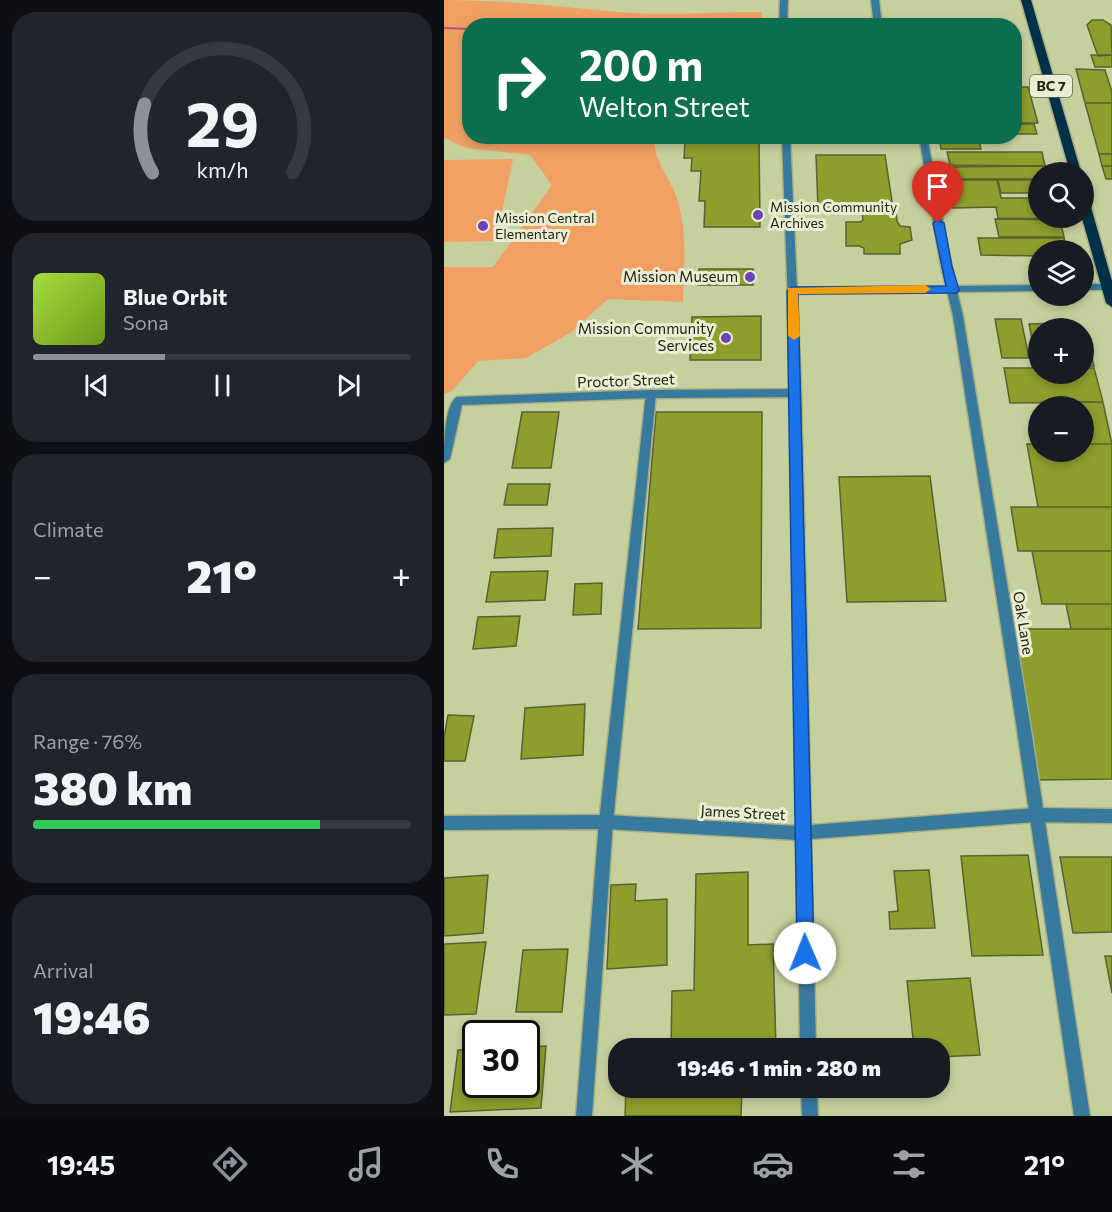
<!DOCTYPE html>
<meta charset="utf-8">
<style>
:root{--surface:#171b24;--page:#20242c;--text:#f1f3f6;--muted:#9ea1a6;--line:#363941;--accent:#8c9099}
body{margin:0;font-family:Commissioner,sans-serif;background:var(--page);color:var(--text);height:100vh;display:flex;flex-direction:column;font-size:22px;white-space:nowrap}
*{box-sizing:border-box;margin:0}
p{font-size:20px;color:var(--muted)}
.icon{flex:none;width:33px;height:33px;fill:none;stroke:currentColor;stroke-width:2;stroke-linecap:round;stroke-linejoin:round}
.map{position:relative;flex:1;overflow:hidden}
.side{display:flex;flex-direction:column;gap:12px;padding:12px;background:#0d0f14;width:444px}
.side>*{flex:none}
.banner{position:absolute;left:18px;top:18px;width:560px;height:126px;border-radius:24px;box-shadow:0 3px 9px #0003;background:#0b6e4f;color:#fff;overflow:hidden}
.buttons{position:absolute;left:584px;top:162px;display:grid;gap:12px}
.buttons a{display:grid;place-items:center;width:66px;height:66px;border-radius:50%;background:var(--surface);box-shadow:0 3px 9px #0003;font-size:30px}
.speed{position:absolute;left:18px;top:1020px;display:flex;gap:12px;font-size:30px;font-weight:700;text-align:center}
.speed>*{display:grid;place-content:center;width:78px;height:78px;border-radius:50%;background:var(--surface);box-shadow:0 3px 9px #0003;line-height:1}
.speed .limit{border:3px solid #111;border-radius:9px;background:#fff;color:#111}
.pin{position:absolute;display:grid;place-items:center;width:51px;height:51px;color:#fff;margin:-62px -26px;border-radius:50% 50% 50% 0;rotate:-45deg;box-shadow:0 0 6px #0007}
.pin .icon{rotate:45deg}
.me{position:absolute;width:66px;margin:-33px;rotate:359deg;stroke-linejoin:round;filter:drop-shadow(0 0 4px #0008)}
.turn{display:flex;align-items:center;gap:21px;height:126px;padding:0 18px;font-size:27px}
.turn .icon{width:78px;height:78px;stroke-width:2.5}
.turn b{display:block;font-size:42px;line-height:51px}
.big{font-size:45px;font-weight:800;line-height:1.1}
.side .tile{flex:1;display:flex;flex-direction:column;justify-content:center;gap:9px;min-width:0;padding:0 21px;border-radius:24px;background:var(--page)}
.side .dial{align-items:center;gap:0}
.dial svg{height:156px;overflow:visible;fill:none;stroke:var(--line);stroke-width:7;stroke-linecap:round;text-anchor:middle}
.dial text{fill:var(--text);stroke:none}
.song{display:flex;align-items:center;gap:18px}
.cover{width:72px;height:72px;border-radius:9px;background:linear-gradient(135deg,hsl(80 70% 55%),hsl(80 70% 35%))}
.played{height:6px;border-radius:3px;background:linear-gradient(90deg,var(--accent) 35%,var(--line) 35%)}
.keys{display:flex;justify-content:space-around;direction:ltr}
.heat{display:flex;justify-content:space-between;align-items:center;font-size:33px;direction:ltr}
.charge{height:9px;border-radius:4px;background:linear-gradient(90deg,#34c759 76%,var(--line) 0)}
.trip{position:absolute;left:164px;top:1038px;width:342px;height:60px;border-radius:24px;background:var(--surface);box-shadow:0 3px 9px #0003;font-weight:800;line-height:60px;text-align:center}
.dock{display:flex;height:96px;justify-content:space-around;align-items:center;background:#090b0e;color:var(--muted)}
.dock .icon{width:42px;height:42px}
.dock .current{color:var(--accent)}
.dock b{font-size:27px;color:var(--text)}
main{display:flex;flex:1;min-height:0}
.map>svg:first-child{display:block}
.green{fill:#f1a063}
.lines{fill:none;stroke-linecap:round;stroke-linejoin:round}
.stream{fill:#b7547c;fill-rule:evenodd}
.building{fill:#8e9d2c;stroke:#5a6133;stroke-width:1.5}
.service-casing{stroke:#a5ae81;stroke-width:3}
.minor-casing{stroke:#a5ae81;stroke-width:3}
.primary-casing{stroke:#a5ae81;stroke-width:3}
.service{fill:#38799e;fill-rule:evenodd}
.minor{fill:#38799e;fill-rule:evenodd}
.primary{fill:#003149;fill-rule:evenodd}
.route{fill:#1a73e8;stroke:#114b97;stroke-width:1.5}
.slow{fill:#f59e0b}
.poi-dot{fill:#6f41b9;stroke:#e8edd4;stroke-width:2}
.labels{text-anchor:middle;stroke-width:6;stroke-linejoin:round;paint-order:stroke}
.shield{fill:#e8edd4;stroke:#5d614c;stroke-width:1.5}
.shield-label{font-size:14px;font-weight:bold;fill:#222511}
.far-poi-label{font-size:14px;fill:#222511;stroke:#e8edd4;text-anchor:start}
.poi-label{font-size:15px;fill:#222511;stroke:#e8edd4;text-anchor:end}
.street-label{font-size:15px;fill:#222511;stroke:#e8edd4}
</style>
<main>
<section class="side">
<div class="tile dial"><svg viewBox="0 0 100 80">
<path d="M14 69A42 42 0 1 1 86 69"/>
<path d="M14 69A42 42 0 0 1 10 34" stroke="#8c9099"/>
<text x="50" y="56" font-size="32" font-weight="700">29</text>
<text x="50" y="72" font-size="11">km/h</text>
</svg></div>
<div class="tile">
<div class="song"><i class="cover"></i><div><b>Blue Orbit</b><p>Sona</p></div></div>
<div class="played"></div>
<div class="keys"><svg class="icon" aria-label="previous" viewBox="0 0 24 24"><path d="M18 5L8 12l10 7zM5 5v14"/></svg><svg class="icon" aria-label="pause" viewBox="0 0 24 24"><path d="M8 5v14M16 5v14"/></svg><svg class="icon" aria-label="next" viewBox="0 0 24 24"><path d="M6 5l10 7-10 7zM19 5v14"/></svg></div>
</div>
<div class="tile"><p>Climate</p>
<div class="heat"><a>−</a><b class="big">21°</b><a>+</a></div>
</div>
<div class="tile"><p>Range · 76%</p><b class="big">380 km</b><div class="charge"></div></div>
<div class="tile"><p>Arrival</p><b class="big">19:46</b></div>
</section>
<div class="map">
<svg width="668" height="1116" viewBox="0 0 668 1116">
<rect width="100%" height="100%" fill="#c6d09d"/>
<path class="green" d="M0 0C59 0 116 7 175 12 222 16 270 12 318 12V25L26 26V136L211 137C208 158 225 176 232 196 244 231 240 266 239 302L164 299 126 333 82 358 34 361 8 391 0 394V267H49L108 185 86 155 22 148 0 138Z
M69 159 52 241 0 242V160Z"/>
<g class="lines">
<path class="stream" d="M0 27 26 28V30L0 29Z"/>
</g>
<path class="building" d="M420 19V26H366V20Z
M457 19 479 22 480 26H449L448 22H457Z
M648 20H659L667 25 668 55 654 56 643 25Z
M647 55H668V67H651Z
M632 69 661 70 668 92V103H641Z
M570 87H584L594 123H570Z
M641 103H668V154H655Z
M570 124H590L593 134H570Z
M231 136H315L316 227H260L261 201H255L257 171H247L248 158H240L241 142H230Z
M377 136H446L447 143H378Z
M495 136H534L537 149H497Z
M503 152H598L601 166 506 165Z
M655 154H668V166H658Z
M372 155H441L449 208 374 209Z
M602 166 603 172H594V179H504L502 167Z
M658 166H668V179H662Z
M504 180H553L557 198H594V218L615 219 554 218 552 207 509 208Z
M554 180H594V193H557Z
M418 212H452L453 221 456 226 466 227 468 240 456 244V254H420V248L415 246H402V222H416L419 220Z
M551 219 616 220 620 237H555Z
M534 238H620L623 250H594V258V256L537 255Z
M255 269H309V285H254Z
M317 316V360H246L248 317Z
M551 319H577L585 358H558Z
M621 323 622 328H594V354H591L585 324Z
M639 354H647L650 366H639Z
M586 355H594V367H588Z
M560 368H594V374H639V368H650L659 402 566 403Z
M605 402H659L668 444H639V406H606Z
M78 412H115L107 468H68Z
M212 412H318L317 628 194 629Z
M583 444H594V452H639V444H668V507H594Z
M486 476 502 601 403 602 395 477Z
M64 484H106L103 505H60Z
M567 507H668V551H574Z
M109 528 107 556 50 558 54 529Z
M588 551H668V604H598Z
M104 571 101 600 42 602 47 572Z
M158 583 157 614 129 615 131 584Z
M622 604H668V629H627Z
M76 616 72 646 29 649 34 617Z
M569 629H668V779L592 780Z
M141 704 139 755 77 759 81 708Z
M4 715 30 716 21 761H0V737Z
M584 855 599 955 528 956 517 856Z
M616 857H668V932L629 933Z
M485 870 491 928 446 929 445 912 454 911 450 871Z
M304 872V945L329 944 332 1048H227L228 991 250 990 252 874Z
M44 875 39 933 0 936V878Z
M192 884 191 901 223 899V965L163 969 167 885Z
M42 942 32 1014 0 1015V944Z
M124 949 118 1012H72L79 950Z
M661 956H668V993Z
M526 978 536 1055 495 1057V1048H470L463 981Z
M102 1046 97 1108 6 1112 14 1050 32 1049V1084H82V1047Z
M182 1088H298L297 1116H181Z"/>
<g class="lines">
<defs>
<path id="service" d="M427 0H435L438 26H430Z
M475 136H483L507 266 519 316 586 723 646 1116H630L572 723 509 316 497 266Z
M207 390 212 394 169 822 148 1116H132L155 822 202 394Z"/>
<path id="minor" d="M336 0H344L343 26H335Z
M338 136H346L353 288 594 285V291L353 294 357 393 367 825 591 808 668 809V823L591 822 367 839 372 1048H356L353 840 162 829 0 830V816L162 815 353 826 347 397 207 398 18 405 6 459 0 463C0 449 0 404 13 397L207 390 347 389Z
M639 284H668V290H639Z
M357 1088H373L374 1116H358Z"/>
<path id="primary" d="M577 0H587L637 172H626Z
M639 196 645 200 668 281V307L662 303 638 218Z"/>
</defs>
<use href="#service" class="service-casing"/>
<use href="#minor" class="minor-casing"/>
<use href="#primary" class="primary-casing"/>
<use href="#service" class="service"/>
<use href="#minor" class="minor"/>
<use href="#primary" class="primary"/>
</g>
<path class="route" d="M494 220 500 223 508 266 515 290 513 293 354 294 370 953 367 959 361 961 355 959 353 953 343 291 348 287 502 286 489 223Z"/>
<path class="slow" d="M481 285 487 289 481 293 354 294 356 336 350 340 344 336V288Z"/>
<g class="poi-dot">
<circle cx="314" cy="215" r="6"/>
<circle cx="39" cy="226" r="6"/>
<circle cx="306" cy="277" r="6"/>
<circle cx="282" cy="338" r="6"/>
</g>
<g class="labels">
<rect class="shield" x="586" y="75" width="42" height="22" rx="4.5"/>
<g class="shield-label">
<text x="607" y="91">BC 7</text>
</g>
<g class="far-poi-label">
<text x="326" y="212">Mission Community<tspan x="326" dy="16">Archives</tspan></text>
<text x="51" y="223">Mission Central<tspan x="51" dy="16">Elementary</tspan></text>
</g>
<g class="poi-label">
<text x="294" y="282">Mission Museum</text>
<text x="270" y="334">Mission Community<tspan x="270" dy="17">Services</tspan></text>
</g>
<g class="street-label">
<text transform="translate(182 381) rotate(-2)" y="5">Proctor Street</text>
<text transform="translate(579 623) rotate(81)" y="5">Oak Lane</text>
<text transform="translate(299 813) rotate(3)" y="5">James Street</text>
</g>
</g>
</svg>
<div class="buttons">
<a><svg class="icon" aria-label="search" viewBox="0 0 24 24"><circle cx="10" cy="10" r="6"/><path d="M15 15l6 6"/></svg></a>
<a><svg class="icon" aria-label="layers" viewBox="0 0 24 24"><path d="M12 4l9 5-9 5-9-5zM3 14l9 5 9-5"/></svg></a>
<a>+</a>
<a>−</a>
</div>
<div class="speed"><div class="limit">30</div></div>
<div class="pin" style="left:494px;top:223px;background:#d93025"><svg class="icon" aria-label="arrive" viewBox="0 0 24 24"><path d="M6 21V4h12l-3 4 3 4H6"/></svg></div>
<svg class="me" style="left:361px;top:953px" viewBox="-20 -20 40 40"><circle r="19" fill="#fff"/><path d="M0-13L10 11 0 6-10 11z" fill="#1a73e8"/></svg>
<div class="trip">19:46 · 1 min · 280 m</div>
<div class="banner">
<div class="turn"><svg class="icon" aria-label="right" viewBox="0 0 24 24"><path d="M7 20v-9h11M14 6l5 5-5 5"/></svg><div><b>200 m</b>Welton Street</div></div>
</div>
</div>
</main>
<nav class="dock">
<b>19:45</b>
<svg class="icon current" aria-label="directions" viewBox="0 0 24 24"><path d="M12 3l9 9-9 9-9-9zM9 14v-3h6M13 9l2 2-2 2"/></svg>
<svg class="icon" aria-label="music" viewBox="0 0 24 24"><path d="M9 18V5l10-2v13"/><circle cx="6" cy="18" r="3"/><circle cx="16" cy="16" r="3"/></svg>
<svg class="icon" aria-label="phone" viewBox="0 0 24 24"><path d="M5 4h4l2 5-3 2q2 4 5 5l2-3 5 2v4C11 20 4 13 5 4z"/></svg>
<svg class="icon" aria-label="climate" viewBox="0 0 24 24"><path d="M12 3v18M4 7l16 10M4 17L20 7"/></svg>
<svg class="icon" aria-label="car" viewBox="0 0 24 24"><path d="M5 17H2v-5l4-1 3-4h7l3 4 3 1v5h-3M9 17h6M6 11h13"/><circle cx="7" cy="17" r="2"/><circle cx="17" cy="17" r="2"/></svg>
<svg class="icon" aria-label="filters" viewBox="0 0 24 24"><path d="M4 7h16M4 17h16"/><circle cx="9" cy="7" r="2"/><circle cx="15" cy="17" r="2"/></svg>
<b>21°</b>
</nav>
